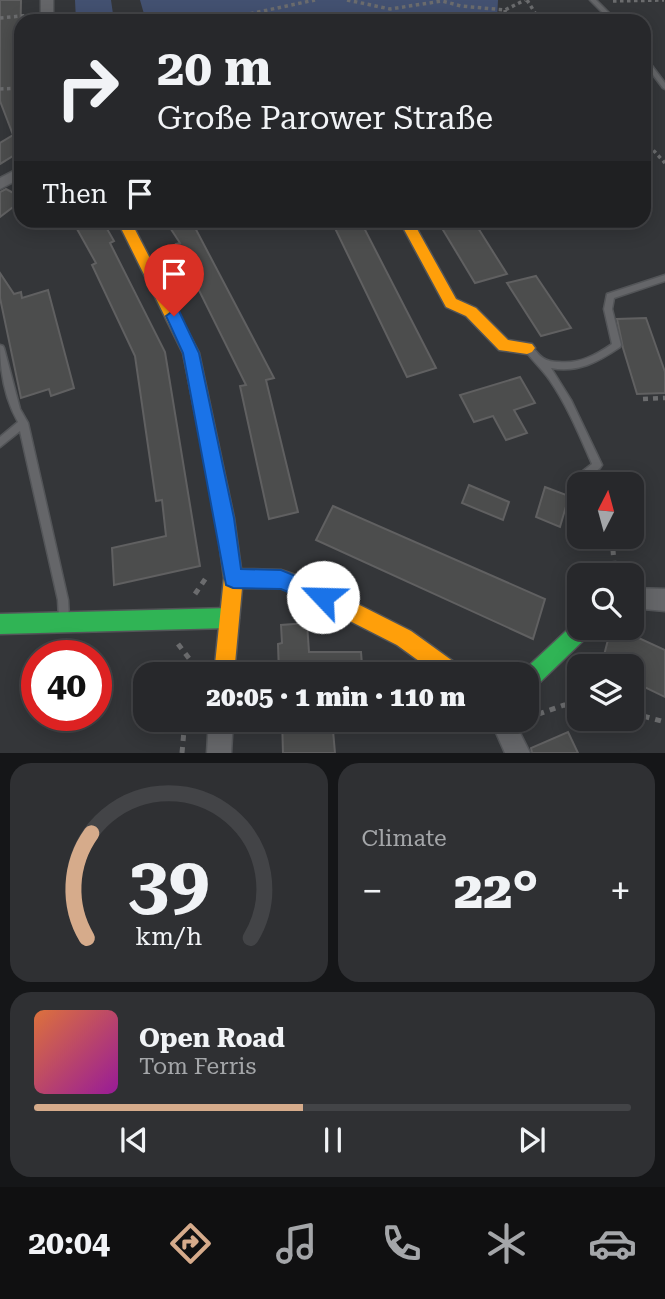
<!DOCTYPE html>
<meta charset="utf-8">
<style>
:root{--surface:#27282b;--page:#2f3033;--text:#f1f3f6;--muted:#a4a6a9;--line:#434447;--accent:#d6ab8b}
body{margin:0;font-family:"Roboto Serif",serif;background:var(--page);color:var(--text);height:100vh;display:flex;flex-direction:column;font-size:26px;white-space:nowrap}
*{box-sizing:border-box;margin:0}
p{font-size:23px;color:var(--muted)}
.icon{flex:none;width:38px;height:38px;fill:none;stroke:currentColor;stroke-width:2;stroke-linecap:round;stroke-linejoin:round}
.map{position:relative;height:753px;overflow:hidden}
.sheet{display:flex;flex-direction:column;gap:10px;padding:10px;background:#151618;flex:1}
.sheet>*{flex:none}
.top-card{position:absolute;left:14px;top:14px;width:637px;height:214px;border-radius:21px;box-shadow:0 4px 18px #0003,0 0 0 2px var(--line);background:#27282b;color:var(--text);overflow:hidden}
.needle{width:46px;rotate:6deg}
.fabs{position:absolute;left:567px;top:472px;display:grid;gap:14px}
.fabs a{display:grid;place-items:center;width:77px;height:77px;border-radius:14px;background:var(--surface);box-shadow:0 4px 18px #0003,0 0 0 2px var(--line);font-size:35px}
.speed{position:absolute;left:21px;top:640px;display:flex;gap:14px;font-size:35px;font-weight:700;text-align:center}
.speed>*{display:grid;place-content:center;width:91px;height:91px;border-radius:50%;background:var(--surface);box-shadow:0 4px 18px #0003,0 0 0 2px var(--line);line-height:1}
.speed .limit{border:10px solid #d22;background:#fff;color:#111}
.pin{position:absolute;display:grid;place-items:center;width:60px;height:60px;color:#fff;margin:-72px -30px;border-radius:50% 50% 50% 0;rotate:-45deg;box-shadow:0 0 7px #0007}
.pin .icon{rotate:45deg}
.me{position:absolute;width:77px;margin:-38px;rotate:294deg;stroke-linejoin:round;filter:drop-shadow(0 0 5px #0008)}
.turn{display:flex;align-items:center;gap:24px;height:147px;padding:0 28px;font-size:32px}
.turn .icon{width:91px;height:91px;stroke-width:2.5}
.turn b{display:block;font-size:49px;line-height:60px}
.then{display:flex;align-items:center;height:66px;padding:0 28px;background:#0003;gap:14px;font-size:26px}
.big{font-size:52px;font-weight:800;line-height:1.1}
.sheet .widget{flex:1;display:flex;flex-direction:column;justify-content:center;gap:10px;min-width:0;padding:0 24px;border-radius:21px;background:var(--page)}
.sheet .dial{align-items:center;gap:0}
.dial svg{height:182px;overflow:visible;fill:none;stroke:var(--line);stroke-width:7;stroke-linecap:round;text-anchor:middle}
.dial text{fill:var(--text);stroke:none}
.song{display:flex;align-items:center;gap:21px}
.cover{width:84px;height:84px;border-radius:10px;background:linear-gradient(135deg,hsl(20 70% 55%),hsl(300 70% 35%))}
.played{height:7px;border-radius:4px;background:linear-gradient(90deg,var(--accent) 45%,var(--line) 45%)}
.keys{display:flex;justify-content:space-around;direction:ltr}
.heat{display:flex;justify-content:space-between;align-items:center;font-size:38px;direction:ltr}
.sheet .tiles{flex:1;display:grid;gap:10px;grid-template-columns:1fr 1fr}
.widget:last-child{grid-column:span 2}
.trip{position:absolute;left:133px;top:662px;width:406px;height:70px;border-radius:21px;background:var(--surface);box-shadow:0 4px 18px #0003,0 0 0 2px var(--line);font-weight:800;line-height:70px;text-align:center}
.tabs{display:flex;height:112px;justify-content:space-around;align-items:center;background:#101011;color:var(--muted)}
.tabs .icon{width:49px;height:49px}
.tabs .active{color:var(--accent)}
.tabs b{font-size:32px;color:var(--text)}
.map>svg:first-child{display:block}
.green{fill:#435171}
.building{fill:#4c4d4d;stroke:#606061;stroke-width:2}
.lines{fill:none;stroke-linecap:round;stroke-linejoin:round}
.lane-casing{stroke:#535558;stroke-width:3}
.street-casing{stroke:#535558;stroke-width:3}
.fast-casing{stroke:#535558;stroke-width:3}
.slow-casing{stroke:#535558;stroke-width:3}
.path-far2{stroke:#6b6c6e;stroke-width:3.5;stroke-dasharray:3.5 3.5;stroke-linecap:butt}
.path-far1{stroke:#6b6c6e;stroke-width:4.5;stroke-dasharray:5 5;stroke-linecap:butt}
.path{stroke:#6b6c6e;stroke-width:5;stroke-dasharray:6 6;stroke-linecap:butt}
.lane{fill:#656669;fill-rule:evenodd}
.street{fill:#656669;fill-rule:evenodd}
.fast{fill:#30b455;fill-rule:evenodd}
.slow{fill:#ff9f0a;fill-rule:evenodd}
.route{fill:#1a73e8;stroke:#114b97;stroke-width:2}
</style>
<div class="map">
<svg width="665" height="753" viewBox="0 0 665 753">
<rect width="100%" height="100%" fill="#343639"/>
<path class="green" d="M75 0H111L114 21H76Z
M140 0H498L497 21H146Z"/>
<path class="building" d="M0 0H21L19 97 21 96V151L0 164V143L13 135 0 101Z
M6 189 21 197V201L0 217V192Z
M72 220H102L114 241 110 243 165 352 200 566 114 585 112 548 166 536 162 500 156 501 135 356 92 265 96 263Z
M165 220H191L274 378 266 380 298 512 269 519 240 386 246 385 176 244 180 243Z
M331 220H360L436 368 407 377Z
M437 220H473L507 274 475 283Z
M0 273 14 294 21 292 22 298 48 290 74 388 51 396 49 389 21 398 0 298Z
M536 276 571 328 541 336 507 283Z
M646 318 665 372V393L637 394 623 348 617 319Z
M520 377 535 403 514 410 527 433 506 440 493 416 474 422 460 395Z
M469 485 509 502 503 520 462 503Z
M545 487 569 496 560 527 536 517Z
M333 506 545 599 533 639 316 540Z
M307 623 309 652H361L362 665 327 670 328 674H279L278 644 282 643 281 625Z
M611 628H617L665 650V697L632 681V667H601Z
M282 719H332L335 753H283Z
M568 732 578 753H532L531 748Z"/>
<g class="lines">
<defs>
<path id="lane" d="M590 0H596L617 21H611Z
M644 57 646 58 665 83V89L663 88 644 63Z
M665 275V281L614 298 612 309 621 345 620 347C598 362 578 373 551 368L571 400 602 465 600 468 576 487 573 488 570 487 568 484 570 481 592 464C579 434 567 405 549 379 541 368 531 359 524 349L525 347C536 346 535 353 543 358 547 361 554 362 559 362 580 364 596 355 612 344L604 309 607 294Z
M0 345 3 346 4 348 20 409 28 423 68 600 69 619 68 623 64 624 60 623 59 619 58 600 20 431 0 447V437L18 422C5 399 0 371 0 345Z"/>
<path id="street" d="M41 0H53V21H41Z
M21 167V178L0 189V178Z
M632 588 665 589V611L632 608Z
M209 719H233L231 753H207Z
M490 719H513L530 753H505Z"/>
<path id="fast" d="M229 608 236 611 239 618 236 625 229 628 0 634V614Z
M579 619V628H592L589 635 534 688 527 691V674H520Z"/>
<path id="slow" d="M117 220H130L199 353 234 518 241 569 281 570 310 580 411 631 461 667 464 674H437L397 645 299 595 281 588H242L234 674H214L224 578 216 518 183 353Z
M399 220H412L456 299 476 308 508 340 532 344 535 348 532 352 527 354 499 350 466 316 446 307Z"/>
</defs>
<use href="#lane" class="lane-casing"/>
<use href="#street" class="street-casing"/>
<use href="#fast" class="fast-casing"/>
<use href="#slow" class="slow-casing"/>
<path class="path-far2" d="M347 0 390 9 442 1 461 6 505 10 525 0
M527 0 540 21
M613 1 664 0
M505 10 506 21
M0 18 32 15
M216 21 315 0
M0 89 21 88
M644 140 665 163"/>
<path class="path-far1" d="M643 399 665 398"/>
<path class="path" d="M612 537 615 576
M195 594 208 575
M178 644 191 661 189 674
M632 713 665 722
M527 718 564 705 579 707
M182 753 185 719"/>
<use href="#lane" class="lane"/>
<use href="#street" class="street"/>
<use href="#fast" class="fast"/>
<use href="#slow" class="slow"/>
</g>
<path class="route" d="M174 310 179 311 199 353 234 518 241 569 281 570 330 590 333 597 330 604 323 607 281 589 233 588 226 585 183 353 166 316Z"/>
</svg>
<div class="fabs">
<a><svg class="needle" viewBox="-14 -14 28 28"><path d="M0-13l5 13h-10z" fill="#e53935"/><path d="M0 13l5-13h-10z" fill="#a4a6a9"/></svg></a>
<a><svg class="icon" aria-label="search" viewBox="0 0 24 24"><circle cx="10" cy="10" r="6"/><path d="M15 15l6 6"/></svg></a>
<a><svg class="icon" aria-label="layers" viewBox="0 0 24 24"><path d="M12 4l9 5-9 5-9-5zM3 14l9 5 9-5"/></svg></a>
</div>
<div class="speed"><div class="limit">40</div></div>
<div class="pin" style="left:174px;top:316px;background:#d93025"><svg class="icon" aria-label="arrive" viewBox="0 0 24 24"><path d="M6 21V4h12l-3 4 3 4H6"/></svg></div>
<svg class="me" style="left:323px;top:597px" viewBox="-20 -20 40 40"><circle r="19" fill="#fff"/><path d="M0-13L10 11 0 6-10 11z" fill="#1a73e8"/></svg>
<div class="trip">20:05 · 1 min · 110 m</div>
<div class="top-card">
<div class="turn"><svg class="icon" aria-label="right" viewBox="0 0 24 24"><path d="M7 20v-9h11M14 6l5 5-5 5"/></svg><div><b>20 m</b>Große Parower Straße</div></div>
<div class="then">Then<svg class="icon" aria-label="arrive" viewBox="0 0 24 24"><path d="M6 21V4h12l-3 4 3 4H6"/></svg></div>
</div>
</div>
<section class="sheet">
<div class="tiles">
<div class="widget dial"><svg viewBox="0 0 100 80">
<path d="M14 69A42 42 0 1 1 86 69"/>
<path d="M14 69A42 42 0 0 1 16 23" stroke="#d6ab8b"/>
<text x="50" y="56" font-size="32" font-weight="700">39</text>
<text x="50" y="72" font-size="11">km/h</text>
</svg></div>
<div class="widget"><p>Climate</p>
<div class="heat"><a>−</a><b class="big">22°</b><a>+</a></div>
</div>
<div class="widget">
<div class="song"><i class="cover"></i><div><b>Open Road</b><p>Tom Ferris</p></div></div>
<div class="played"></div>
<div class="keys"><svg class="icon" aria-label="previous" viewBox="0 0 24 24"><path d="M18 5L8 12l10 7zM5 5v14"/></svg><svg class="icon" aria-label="pause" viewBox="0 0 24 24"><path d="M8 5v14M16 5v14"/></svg><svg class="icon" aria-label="next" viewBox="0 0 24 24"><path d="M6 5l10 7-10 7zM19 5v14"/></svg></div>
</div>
</div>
</section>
<nav class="tabs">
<b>20:04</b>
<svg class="icon active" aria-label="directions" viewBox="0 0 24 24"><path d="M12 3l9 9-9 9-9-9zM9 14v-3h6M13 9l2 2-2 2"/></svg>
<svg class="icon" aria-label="music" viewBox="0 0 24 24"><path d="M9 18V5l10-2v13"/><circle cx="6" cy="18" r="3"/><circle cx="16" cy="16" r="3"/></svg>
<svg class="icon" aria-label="phone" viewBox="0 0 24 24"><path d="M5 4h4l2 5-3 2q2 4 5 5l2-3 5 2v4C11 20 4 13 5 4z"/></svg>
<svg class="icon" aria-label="climate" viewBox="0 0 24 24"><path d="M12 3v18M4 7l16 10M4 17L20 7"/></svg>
<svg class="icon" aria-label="car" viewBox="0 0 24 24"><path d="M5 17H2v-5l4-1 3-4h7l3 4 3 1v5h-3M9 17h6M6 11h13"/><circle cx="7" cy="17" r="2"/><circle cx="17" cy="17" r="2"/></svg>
</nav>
